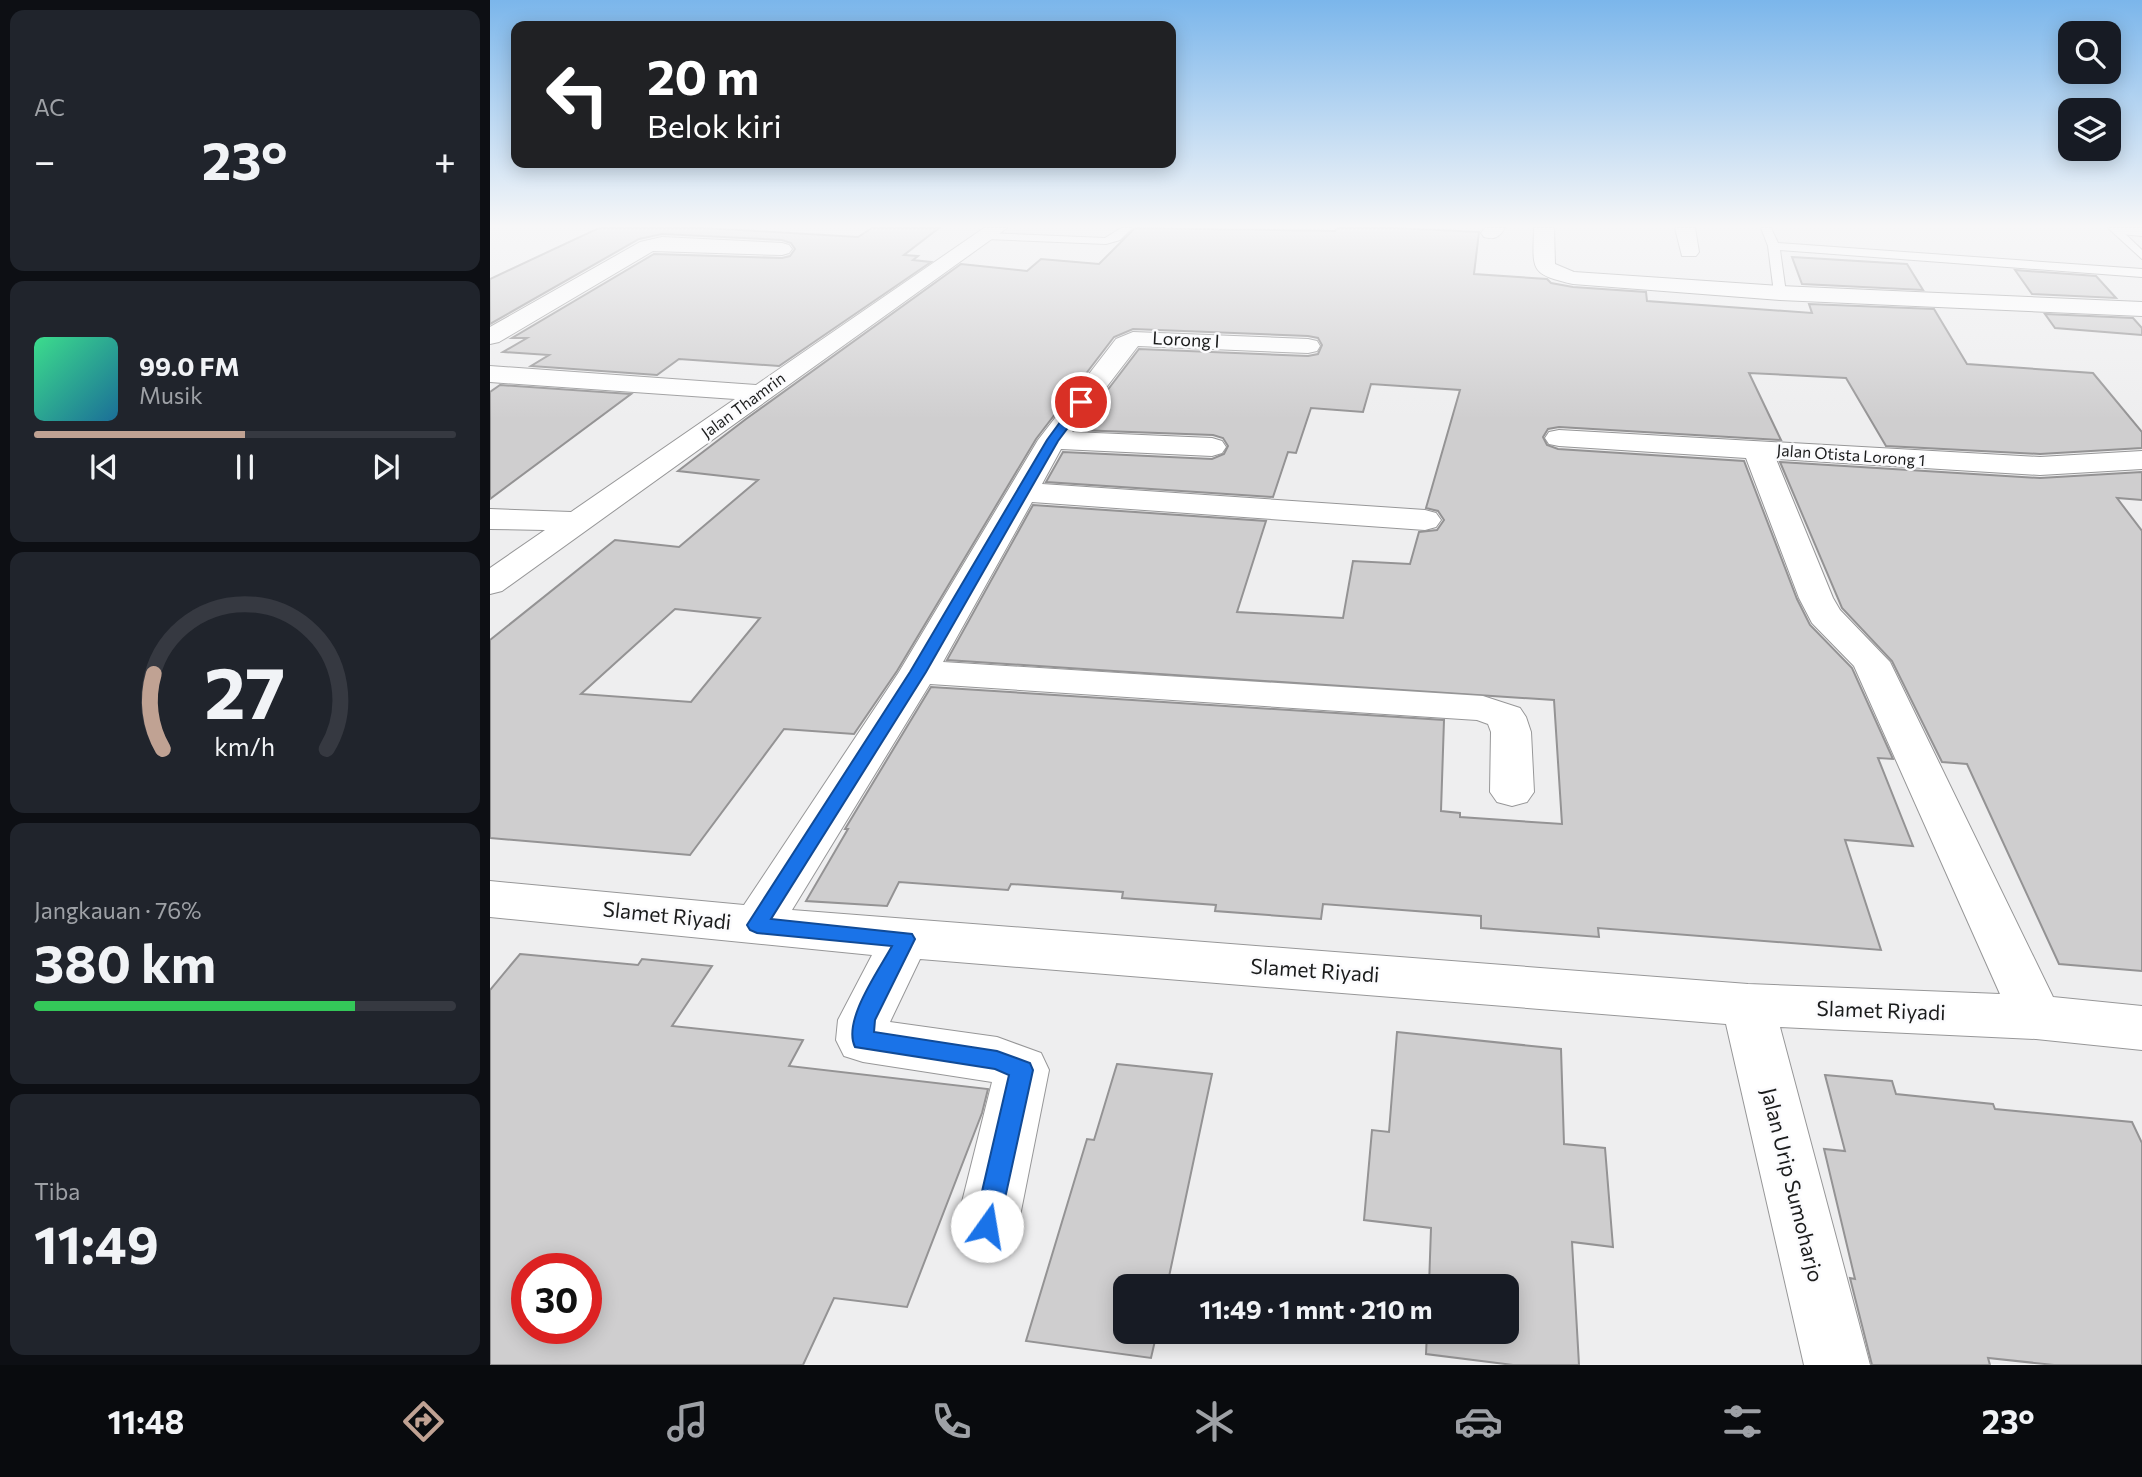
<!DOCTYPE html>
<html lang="id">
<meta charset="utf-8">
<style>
:root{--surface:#171b24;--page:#20242c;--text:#f1f3f6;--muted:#9ea1a6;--line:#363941;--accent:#c0a293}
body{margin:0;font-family:Commissioner,sans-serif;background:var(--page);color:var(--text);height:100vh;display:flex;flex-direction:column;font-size:26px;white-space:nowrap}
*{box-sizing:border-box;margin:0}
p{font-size:23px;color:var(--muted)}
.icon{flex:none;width:38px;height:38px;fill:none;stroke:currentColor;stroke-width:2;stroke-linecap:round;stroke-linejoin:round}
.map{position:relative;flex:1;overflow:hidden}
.drawer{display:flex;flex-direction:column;gap:10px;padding:10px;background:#0d0f14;width:490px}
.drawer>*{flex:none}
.guide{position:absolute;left:21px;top:21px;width:665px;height:147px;border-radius:14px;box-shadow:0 4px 18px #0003;background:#202124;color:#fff;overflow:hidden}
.tools{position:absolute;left:1568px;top:21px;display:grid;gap:14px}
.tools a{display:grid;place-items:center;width:63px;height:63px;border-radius:14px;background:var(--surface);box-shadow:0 4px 18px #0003;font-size:35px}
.speed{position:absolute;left:21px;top:1253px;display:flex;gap:14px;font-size:35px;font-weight:700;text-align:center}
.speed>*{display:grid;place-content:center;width:91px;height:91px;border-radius:50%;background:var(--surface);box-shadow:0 4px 18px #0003;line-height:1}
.speed .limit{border:10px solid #d22;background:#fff;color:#111}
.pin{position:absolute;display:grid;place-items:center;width:60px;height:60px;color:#fff;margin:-30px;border:4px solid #fff;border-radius:50%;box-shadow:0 2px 7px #0007}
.me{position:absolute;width:77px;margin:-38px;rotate:13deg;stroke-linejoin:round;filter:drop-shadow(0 0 5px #0008)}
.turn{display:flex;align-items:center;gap:24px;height:147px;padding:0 21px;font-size:32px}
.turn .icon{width:91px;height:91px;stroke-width:2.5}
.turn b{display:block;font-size:49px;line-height:60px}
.big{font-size:52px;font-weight:700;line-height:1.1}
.drawer .widget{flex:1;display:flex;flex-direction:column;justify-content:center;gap:10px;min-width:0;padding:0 24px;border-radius:14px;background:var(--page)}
.drawer .dial{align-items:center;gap:0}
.dial svg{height:182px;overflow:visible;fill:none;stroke:var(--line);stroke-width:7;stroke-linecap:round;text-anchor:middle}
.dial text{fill:var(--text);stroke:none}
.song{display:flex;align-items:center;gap:21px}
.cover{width:84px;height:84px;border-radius:10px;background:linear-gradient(135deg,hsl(150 70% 55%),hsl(200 70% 35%))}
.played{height:7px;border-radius:4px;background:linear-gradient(90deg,var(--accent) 50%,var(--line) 50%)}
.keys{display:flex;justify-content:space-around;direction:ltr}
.heat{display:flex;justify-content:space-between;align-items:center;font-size:38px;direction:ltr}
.charge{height:10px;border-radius:5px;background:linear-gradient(90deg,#34c759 76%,var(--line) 0)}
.trip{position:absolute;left:623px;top:1274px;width:406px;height:70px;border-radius:14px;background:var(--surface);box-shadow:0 4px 18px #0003;font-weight:700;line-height:70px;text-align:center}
.tabs{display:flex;height:112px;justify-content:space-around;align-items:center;background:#090b0e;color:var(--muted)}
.tabs .icon{width:49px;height:49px}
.tabs .selected{color:var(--accent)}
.tabs b{font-size:32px;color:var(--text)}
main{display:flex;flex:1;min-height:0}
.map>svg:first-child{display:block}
.building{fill:#cfcecf;stroke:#949394;stroke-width:2;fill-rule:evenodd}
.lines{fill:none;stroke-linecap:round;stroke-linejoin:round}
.lane-casing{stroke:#979798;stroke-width:2}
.street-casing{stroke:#979798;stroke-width:2}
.lane{fill:#fff;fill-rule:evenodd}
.street{fill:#fff;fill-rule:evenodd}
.route{fill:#1a73e8;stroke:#114b97;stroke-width:2}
.labels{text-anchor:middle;stroke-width:5;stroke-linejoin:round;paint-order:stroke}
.far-street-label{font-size:16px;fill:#1a1b1b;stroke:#fbfbfd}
.street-label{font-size:18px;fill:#1a1b1b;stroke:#fbfbfd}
.near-street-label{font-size:21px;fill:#1a1b1b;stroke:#fbfbfd}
</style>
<main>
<section class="drawer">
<div class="widget"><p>AC</p>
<div class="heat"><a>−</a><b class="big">23°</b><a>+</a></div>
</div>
<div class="widget">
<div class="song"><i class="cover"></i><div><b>99.0 FM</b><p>Musik</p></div></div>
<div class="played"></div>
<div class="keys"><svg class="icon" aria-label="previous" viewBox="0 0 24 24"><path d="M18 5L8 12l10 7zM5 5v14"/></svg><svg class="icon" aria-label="pause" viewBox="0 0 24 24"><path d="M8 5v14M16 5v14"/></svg><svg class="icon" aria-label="next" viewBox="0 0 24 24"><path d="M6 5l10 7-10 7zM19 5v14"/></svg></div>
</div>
<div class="widget dial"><svg viewBox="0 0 100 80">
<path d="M14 69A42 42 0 1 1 86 69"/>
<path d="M14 69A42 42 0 0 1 10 36" stroke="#c0a293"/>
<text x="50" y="56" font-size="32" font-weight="700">27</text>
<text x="50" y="72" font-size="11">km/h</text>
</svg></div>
<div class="widget"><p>Jangkauan · 76%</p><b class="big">380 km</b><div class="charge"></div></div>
<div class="widget"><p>Tiba</p><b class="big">11:49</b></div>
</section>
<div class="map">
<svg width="1652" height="1365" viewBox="0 0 1652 1365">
<rect width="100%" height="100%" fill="#eeeeef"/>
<path class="building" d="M109 228H215L368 237 382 228H449L414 255 428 256 423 260 441 262 289 366 189 359 167 375 41 366 59 355 13 352 37 338H22L164 254 292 258 300 256 305 249 301 243 292 240 172 234 149 239 0 324V279Z
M645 228 845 231 847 228H906L989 232 984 274 1057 279 1061 283 1083 287 1156 292 1157 301 1322 313 1319 304 1444 309 1477 364 1603 373 1652 432V448L1550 454 1396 446 1356 378 1259 373 1291 440 1069 427 1058 429 1053 437 1057 445 1068 449 1254 461 1307 599 1320 625 1362 668 1403 759 1388 758 1423 846 1355 840 1391 950 1108 928 1109 937 991 928V916L833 904 831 919 725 911 726 905 632 898 633 892 521 884 518 890 409 882 397 906 316 901 358 829H355L441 687 954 720 951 811 970 813V817L1072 824 1064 700 457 660 543 505 776 521 747 612 853 618 863 561 920 564 929 532 947 530 954 520 948 511 936 508 970 390 881 384 873 412 821 408 806 453 798 452 783 497 556 482 573 452 722 459 734 454 738 446 733 438 723 435 587 430 649 349 818 356 828 354 832 345 828 338 818 336 643 329 624 337 546 439 407 671 364 734 294 729 200 855 0 838V640L125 540 189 547 268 480 188 471 256 419 471 264 537 271 551 259 609 264ZM185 609 270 618 201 702 91 694Z
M1302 257 1417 264 1433 290 1312 284Z
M1525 270 1606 276 1626 298 1542 294Z
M1555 314 1643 318 1652 328V335L1565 328Z
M10 385 141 394 0 499V392Z
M1290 462 1550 478 1652 472V500L1627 498 1652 531V971L1569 964 1477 764 1452 762 1402 661 1352 608Z
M30 954 148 965 152 959 222 966 182 1026 313 1040 299 1066 498 1089 492 1113 417 1307 344 1298 313 1365H0V990ZM37 1269H96V1328H37Z
M907 1032 1071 1049 1074 1144 1115 1148 1123 1247 1082 1242 1089 1365H1023L936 1354 937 1332H1017V1286H939L941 1228 874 1220 882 1130 899 1132Z
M627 1064 722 1074 677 1286H635V1332H667L661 1358 536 1341 597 1139 604 1140Z
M1335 1075 1402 1081 1406 1094 1503 1104 1505 1109 1642 1122 1652 1143V1365H1564L1498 1358 1500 1365H1382L1360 1278 1365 1279 1334 1149 1355 1151Z"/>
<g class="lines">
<defs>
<path id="lane" d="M631 228H642L630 240 616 244 496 239 491 236 496 233 615 238Z
M1271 228H1281L1288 243 1652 269V277L1290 250 1296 293 1290 297 1284 293 1278 246Z
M1618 228H1629L1652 250V259Z"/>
<path id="street" d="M494 228H517L12 591 0 594V568L55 530 0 529V509L81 512 245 399 0 382V366L266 385Z
M995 228H1015C1009 237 1005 240 994 237L991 233Z
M1044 228H1064L1065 264 1084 272 1290 286 1652 302V316L1290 300 1083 284C1039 274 1043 270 1044 228Z
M1185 228H1205L1209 252 1206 256H1192Z
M1620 228H1652V236L1630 234Z
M172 237 292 243 299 245 302 249 299 253 292 255 163 251 9 342 0 344V327L150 242Z
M643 332 818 339 827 341 830 346 827 351 818 353 648 346 582 432 722 438 732 441 736 447 732 453 722 456 571 449 552 484 935 510 946 513 951 520 946 527 935 530 542 502 453 662 993 696 1030 708 1036 717 1041 732 1044 792 1037 802 1022 806 1007 802 1000 792 1001 732 998 724 987 720 440 684 302 910 1258 984 1510 994 1364 666 1322 623 1309 598 1256 458 1069 446 1059 444 1055 438 1059 432 1069 430 1550 457 1652 451V469L1550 475 1286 459 1343 598 1350 610 1400 662 1563 997 1652 1006V1050L1546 1039 1290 1027 1380 1365H1314L1236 1024 430 959 400 1022 507 1037 551 1053 559 1070 528 1226 519 1247 497 1255 475 1247 466 1226 502 1082 373 1062 354 1056 346 1040 348 1020 382 955 0 917V881L254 905 409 672 548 440 626 339Z"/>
</defs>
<use href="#lane" class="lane-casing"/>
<use href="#street" class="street-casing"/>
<use href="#lane" class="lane"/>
<use href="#street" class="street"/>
</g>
<linearGradient id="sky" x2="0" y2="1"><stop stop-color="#7bb6eb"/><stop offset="0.54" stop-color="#f7f7f8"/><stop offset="1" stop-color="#f7f7f8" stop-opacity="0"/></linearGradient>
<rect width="1652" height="419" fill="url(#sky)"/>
<path class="route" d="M587 399 597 402 568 441 436 672 281 919 422 934 425 939 385 1020 384 1032 507 1051 540 1063 543 1070 509 1226 506 1235 497 1238 488 1235 484 1226 519 1075 505 1069 365 1047C352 1021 389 970 402 946L267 933 260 930 257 925 420 672 557 440Z"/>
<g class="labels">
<g class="far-street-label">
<text transform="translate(253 405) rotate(-36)" y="6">Jalan Thamrin</text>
<text transform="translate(1361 455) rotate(4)" y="6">Jalan Otista Lorong 1</text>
</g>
<g class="street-label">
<text transform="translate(696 340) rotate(3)" y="6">Lorong I</text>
</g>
<g class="near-street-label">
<text transform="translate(177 916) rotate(6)" y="7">Slamet Riyadi</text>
<text transform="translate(825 971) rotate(4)" y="7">Slamet Riyadi</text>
<text transform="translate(1391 1011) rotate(2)" y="7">Slamet Riyadi</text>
<text transform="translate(1302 1185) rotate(76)" y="7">Jalan Urip Sumoharjo</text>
</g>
</g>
</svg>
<div class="tools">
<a><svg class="icon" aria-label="search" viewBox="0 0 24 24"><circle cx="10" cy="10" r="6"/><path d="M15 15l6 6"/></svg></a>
<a><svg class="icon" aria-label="layers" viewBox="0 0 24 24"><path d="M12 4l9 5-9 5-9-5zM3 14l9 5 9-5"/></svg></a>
</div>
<div class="speed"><div class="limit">30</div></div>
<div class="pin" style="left:591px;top:402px;background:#d93025"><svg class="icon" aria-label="arrive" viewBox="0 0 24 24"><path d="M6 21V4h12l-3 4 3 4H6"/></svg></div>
<svg class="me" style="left:497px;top:1226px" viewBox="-20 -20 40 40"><circle r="19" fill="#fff"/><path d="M0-13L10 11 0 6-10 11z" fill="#1a73e8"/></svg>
<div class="trip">11:49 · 1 mnt · 210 m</div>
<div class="guide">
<div class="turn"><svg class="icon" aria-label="left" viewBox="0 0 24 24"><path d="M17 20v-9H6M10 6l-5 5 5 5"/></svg><div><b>20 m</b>Belok kiri</div></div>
</div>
</div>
</main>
<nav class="tabs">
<b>11:48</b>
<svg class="icon selected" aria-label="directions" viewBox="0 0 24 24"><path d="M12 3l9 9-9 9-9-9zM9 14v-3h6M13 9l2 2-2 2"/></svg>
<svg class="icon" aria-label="music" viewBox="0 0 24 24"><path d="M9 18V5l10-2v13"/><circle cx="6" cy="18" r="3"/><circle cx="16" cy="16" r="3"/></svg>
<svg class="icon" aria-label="phone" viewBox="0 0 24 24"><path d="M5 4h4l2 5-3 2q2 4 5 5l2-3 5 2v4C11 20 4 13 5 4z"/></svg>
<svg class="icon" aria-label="climate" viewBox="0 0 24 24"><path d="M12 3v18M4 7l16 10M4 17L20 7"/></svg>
<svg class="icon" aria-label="car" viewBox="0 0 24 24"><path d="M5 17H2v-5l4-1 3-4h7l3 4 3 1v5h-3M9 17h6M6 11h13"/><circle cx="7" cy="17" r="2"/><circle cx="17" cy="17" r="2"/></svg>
<svg class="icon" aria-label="filters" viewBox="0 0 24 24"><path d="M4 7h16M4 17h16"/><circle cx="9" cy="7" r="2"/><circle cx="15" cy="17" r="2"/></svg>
<b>23°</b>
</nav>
